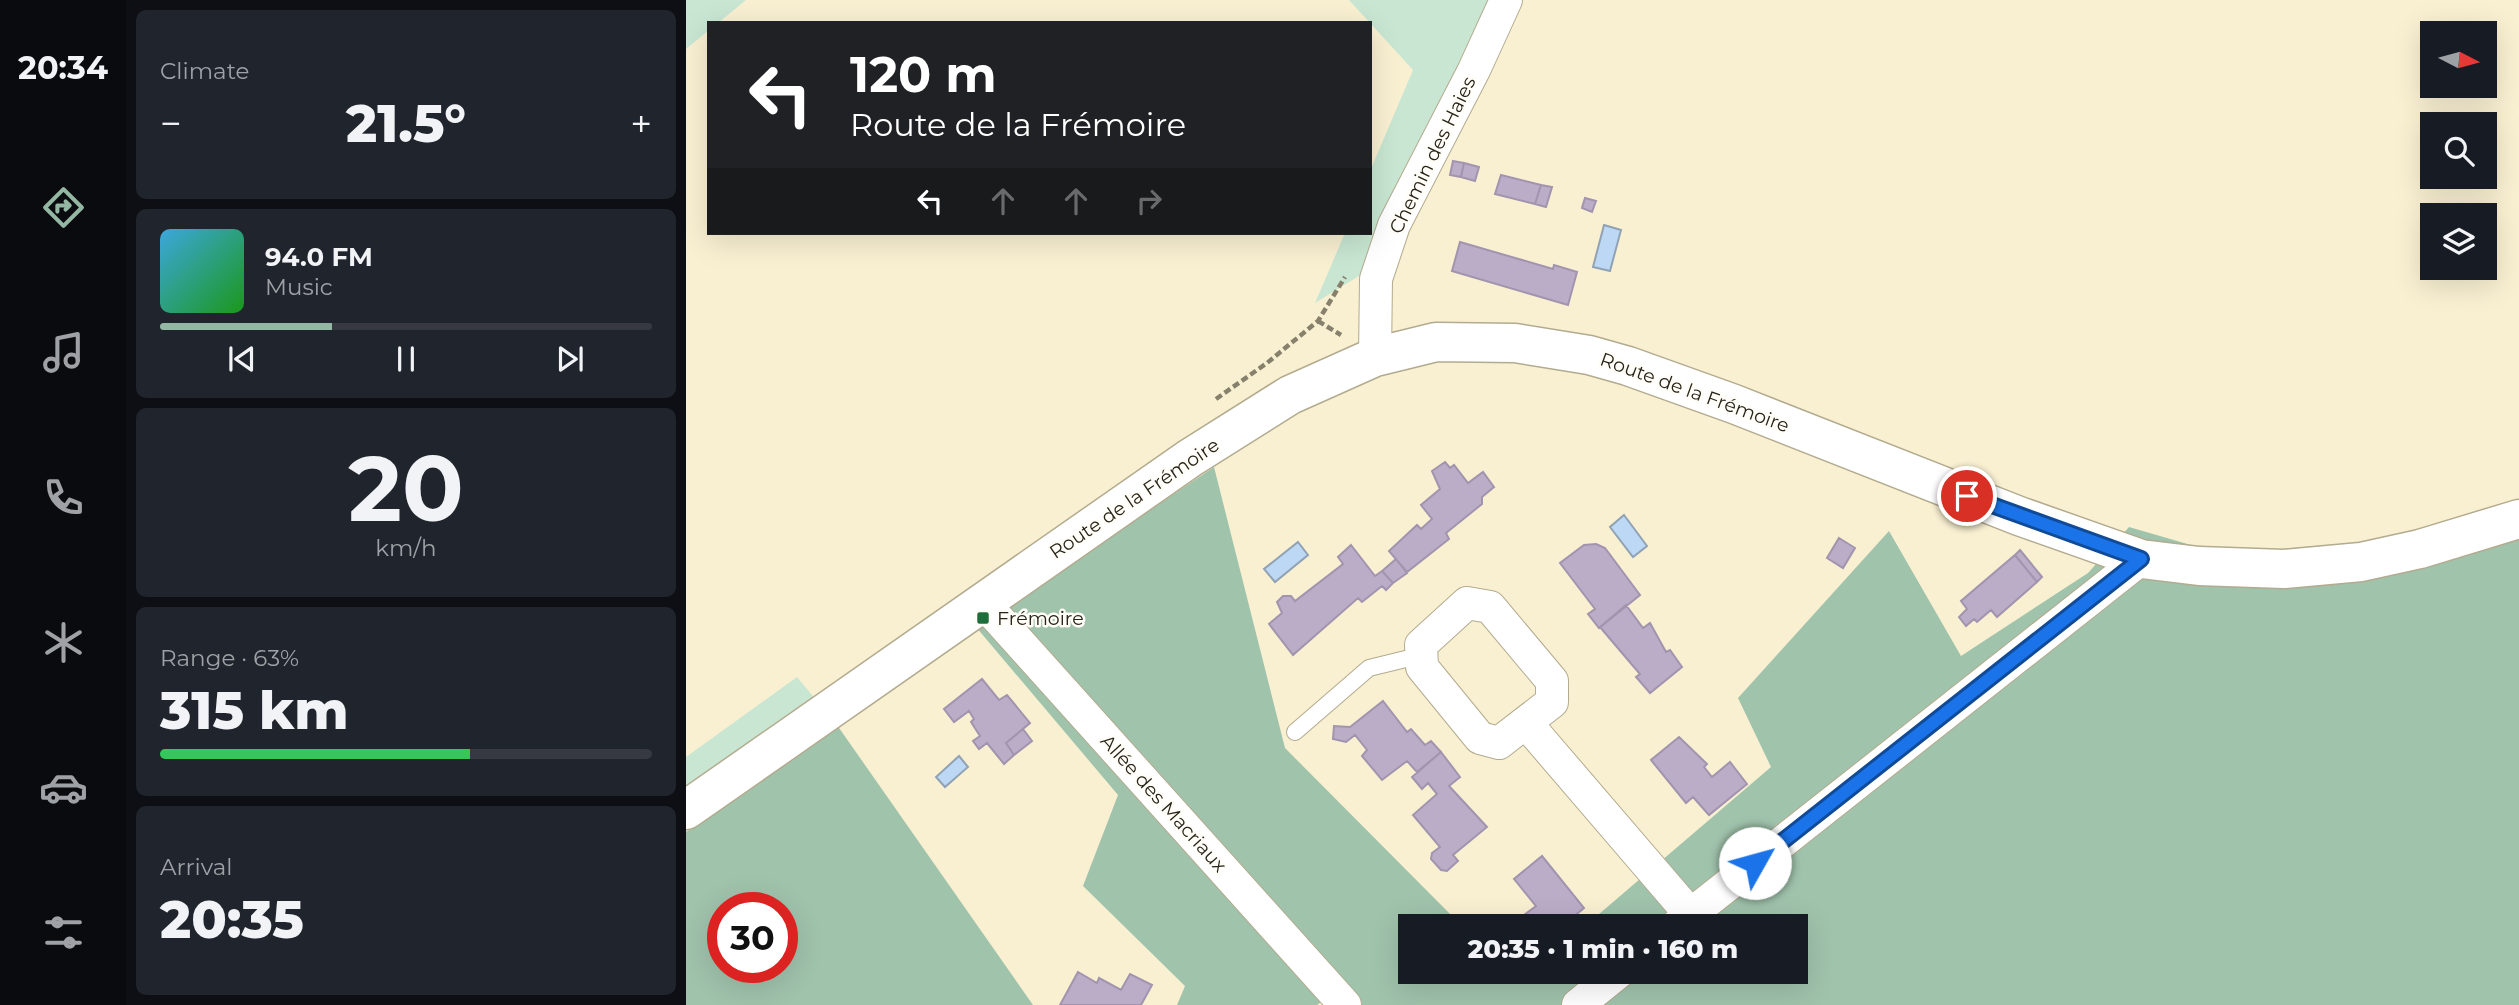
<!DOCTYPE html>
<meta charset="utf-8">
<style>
:root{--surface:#171b24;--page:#20242c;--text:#f1f3f6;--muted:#9ea1a6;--line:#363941;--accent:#93b7a2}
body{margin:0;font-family:Montserrat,sans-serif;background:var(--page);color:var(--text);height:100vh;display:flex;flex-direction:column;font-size:26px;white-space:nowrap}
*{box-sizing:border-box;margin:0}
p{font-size:23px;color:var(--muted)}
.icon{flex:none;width:38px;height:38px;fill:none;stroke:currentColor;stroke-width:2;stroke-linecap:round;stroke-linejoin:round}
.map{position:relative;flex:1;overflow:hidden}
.details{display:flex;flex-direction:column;gap:10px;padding:10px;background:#0d0f14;width:560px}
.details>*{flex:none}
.top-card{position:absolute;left:21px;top:21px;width:665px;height:214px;border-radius:0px;box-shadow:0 7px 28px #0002;background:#202124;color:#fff;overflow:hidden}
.needle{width:46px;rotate:96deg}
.buttons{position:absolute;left:1734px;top:21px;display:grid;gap:14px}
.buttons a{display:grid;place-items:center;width:77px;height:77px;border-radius:0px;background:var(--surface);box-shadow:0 7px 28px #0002;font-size:35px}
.speed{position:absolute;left:21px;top:892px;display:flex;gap:14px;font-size:35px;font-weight:700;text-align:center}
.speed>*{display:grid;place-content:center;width:91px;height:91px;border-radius:50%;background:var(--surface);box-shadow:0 7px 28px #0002;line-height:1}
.speed .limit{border:10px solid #d22;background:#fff;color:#111}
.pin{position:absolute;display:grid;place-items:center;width:60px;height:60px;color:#fff;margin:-30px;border:4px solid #fff;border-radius:50%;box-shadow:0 2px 7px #0007}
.me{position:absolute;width:77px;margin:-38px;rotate:52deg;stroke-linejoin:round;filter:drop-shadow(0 0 5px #0008)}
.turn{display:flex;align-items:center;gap:24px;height:147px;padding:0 28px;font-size:32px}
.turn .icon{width:91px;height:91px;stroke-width:2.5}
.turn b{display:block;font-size:49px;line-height:60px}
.lanes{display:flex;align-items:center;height:66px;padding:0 28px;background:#0003;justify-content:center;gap:35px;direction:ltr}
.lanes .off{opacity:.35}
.big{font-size:52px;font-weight:800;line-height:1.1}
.details .card{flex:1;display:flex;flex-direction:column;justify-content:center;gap:10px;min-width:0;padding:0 24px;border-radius:10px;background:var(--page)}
.details .dial{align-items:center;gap:0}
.dial b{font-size:91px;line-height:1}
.song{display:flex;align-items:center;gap:21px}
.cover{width:84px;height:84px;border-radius:10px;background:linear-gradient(135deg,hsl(200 70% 55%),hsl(120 70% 35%))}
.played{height:7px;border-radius:4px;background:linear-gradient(90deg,var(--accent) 35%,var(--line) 35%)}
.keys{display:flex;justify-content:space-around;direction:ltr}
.heat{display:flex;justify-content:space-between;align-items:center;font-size:38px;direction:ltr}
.charge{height:10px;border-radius:5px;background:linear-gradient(90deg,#34c759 63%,var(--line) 0)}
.trip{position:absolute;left:712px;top:914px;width:410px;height:70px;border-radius:0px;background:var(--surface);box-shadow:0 7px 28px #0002;font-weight:800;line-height:70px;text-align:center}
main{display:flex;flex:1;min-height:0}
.menu{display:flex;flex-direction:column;width:126px;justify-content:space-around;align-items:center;background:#090b0e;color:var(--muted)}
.menu .icon{width:49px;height:49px}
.menu .on{color:var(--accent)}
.menu b{font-size:32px;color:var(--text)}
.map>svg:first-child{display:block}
.green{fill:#c8e6d2}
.forest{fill:#a0c3ac;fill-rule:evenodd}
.water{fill:#bdd8f5;stroke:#90a2b3;stroke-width:2}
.building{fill:#bbadc8;stroke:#a294ae;stroke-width:2}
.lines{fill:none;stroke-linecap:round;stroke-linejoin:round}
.service-casing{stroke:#b3ab8f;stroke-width:18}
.minor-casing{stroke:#b3ab8f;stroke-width:34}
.tertiary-casing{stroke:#b3ab8f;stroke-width:41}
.path{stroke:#86806c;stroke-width:4.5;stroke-dasharray:7 3.5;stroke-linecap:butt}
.service{stroke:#fff;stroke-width:16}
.minor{stroke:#fff;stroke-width:32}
.tertiary{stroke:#fff;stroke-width:38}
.route-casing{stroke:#114b97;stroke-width:18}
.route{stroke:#1a73e8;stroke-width:12}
.poi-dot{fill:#206d3c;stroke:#fffdf7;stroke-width:2.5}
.labels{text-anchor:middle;stroke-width:5;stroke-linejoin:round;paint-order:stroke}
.street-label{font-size:19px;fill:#262318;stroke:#fffdf7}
.poi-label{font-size:19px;fill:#262318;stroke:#fffdf7;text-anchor:start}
</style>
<main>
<nav class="menu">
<b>20:34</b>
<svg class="icon on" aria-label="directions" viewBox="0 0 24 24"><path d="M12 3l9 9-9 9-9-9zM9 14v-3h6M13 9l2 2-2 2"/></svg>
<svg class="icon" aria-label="music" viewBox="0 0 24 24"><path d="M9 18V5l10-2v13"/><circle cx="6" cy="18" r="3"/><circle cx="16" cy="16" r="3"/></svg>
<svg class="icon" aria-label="phone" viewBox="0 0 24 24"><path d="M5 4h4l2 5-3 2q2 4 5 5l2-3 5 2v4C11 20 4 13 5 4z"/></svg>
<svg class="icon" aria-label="climate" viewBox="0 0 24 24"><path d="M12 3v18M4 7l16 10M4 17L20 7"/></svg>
<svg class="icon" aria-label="car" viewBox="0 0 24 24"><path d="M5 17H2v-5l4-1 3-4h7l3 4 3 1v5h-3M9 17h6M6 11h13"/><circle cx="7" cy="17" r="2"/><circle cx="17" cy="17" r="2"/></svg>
<svg class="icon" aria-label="filters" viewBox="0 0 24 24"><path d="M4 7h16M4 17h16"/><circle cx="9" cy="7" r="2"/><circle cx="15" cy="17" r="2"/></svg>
</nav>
<section class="details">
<div class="card"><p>Climate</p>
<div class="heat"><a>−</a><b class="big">21.5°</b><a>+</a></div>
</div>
<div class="card">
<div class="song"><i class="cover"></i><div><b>94.0 FM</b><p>Music</p></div></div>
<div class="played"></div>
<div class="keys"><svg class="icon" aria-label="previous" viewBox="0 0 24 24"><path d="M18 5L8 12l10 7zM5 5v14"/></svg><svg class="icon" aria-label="pause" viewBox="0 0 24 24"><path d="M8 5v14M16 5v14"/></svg><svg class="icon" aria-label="next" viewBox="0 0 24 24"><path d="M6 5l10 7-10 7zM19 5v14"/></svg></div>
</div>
<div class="card dial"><b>20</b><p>km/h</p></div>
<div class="card"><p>Range · 63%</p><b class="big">315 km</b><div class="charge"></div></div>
<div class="card"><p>Arrival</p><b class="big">20:35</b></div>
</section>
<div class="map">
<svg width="1833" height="1005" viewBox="0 0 1833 1005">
<rect width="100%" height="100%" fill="#f9f0d2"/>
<path class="green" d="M0 0H60L32 23H23V30L0 49Z
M663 0H802L676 274 629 303 659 233H684V171L727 70Z
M111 677 151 725 0 832V757Z"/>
<path class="forest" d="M528 467 599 748 776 926H724V971H821L833 982 846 971H1110V926H899L1085 767 1052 698 1203 531 1275 656 1402 573 1443 527 1536 554 1690 541 1833 499V1005H672L648 993 631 1005H491L499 986 397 886 432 795 290 627Z
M151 725 347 1005H0V832ZM37 908H96V968H37Z"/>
<path class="water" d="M918 225 935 230 924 271 907 267Z
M938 515 961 546 947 557 924 527Z
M612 542 622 555 589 582 578 569Z
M273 756 282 767 259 787 250 777Z"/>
<path class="building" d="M767 161 778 163 775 177 764 175Z
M778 163 793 167 789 181 775 177Z
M815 175 855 185 849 204 809 194Z
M855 185 866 187 860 207 849 204Z
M899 198 910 201 906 212 896 208Z
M774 242 867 269 868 265 891 272 882 305 766 271Z
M759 462 764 468 768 465 782 483 797 472 808 487 796 497V504L760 533 763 539 721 572 703 551 731 525 735 529 746 519 735 505 754 489 746 471Z
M1153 538 1169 548 1157 568 1141 558Z
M910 544 919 548 954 595 913 628 902 614 909 609 874 563 898 545Z
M665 545 689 576 696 571 707 583 700 590 696 586 676 602 672 598 607 655 583 624 596 613 591 602 597 596H605L609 601 657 564 652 557Z
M1334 550 1356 577 1351 582 1329 555Z
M1329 555 1351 582 1311 617 1305 610 1291 622 1288 619 1280 626 1273 617 1281 609 1275 601Z
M710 559 721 573 707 583 696 571Z
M940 605 957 628 964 623 980 652 984 650 996 667 964 693 950 677 954 674 942 660 914 627Z
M296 679 313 700 321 695 344 723 320 743 328 755 318 764 301 743 293 749 287 741 294 736 285 722 288 719 283 711 268 722 258 709Z
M697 701 721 732 725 729 739 745 745 741 755 752 731 772 721 761 696 780 676 756 681 750 669 735 660 742 647 739 648 726 664 727Z
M337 729 346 741 328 755 320 743Z
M993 737 1021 764 1018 767 1026 777 1044 762 1061 784 1023 815 1007 797 1000 803 965 760Z
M755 752 774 777 763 786 801 827 767 855 772 861 761 871 755 870 745 859 746 853 754 847 727 815 751 794 742 783 736 789 726 777Z
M856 856 898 908 876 926H834L830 921 850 906 828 879Z
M392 972 411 983 413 978 435 990 444 974 466 985 455 1005H374Z"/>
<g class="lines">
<defs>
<path id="service" d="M609 732 683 668 736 655"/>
<path id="minor" d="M689 357 690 279 708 225 788 70 820 0
M297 602 659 1005
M781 603 804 607 866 681V702L813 743 794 738 736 667 735 645Z
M841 724 1004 914
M990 926 1455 559
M892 1005 934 971"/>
<path id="tertiary" d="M0 810 504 458 604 395 689 357 750 342 829 343 903 355 942 366 1048 404 1333 516 1455 559 1513 566 1598 569 1675 562 1734 549 1833 519"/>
</defs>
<use href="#service" class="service-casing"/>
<use href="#minor" class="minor-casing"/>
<use href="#tertiary" class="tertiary-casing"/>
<path class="path" d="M632 321 655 335
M530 399 581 363 632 321 659 277"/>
<use href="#service" class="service"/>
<use href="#minor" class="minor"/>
<use href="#tertiary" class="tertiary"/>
</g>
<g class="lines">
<defs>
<path id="route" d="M1069 863 1455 559 1281 496"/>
</defs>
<use href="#route" class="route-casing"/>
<use href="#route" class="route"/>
</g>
<rect class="poi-dot" x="290" y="611" width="14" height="14" rx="3.5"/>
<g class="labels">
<g class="street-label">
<text transform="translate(746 155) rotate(-64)" y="7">Chemin des Haies</text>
<text transform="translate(1009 392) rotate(20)" y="7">Route de la Frémoire</text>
<text transform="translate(448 498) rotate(-34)" y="7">Route de la Frémoire</text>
<text transform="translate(478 803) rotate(48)" y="7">Allée des Macriaux</text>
</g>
<g class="poi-label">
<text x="311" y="625">Frémoire</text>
</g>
</g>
</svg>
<div class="buttons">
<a><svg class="needle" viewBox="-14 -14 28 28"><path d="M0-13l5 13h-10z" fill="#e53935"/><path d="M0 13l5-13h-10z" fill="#9ea1a6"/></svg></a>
<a><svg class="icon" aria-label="search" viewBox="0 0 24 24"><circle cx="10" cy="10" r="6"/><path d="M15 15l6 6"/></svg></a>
<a><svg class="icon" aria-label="layers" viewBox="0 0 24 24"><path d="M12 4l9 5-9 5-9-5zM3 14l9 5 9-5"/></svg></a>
</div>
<div class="speed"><div class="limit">30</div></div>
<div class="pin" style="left:1281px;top:496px;background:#d93025"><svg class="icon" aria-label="arrive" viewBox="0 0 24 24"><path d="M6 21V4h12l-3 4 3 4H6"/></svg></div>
<svg class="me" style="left:1069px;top:863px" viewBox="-20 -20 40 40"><circle r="19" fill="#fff"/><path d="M0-13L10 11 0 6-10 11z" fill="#1a73e8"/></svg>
<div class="trip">20:35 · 1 min · 160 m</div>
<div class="top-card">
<div class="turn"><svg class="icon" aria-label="left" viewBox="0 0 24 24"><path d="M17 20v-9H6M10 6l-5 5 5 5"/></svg><div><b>120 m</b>Route de la Frémoire</div></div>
<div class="lanes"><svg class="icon" aria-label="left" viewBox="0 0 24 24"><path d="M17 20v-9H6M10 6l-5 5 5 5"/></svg><svg class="icon off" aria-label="ahead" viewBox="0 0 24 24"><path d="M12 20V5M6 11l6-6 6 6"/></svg><svg class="icon off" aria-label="ahead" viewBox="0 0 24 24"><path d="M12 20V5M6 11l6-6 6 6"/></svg><svg class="icon off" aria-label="right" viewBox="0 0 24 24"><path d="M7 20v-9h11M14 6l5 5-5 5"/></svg></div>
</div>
</div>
</main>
